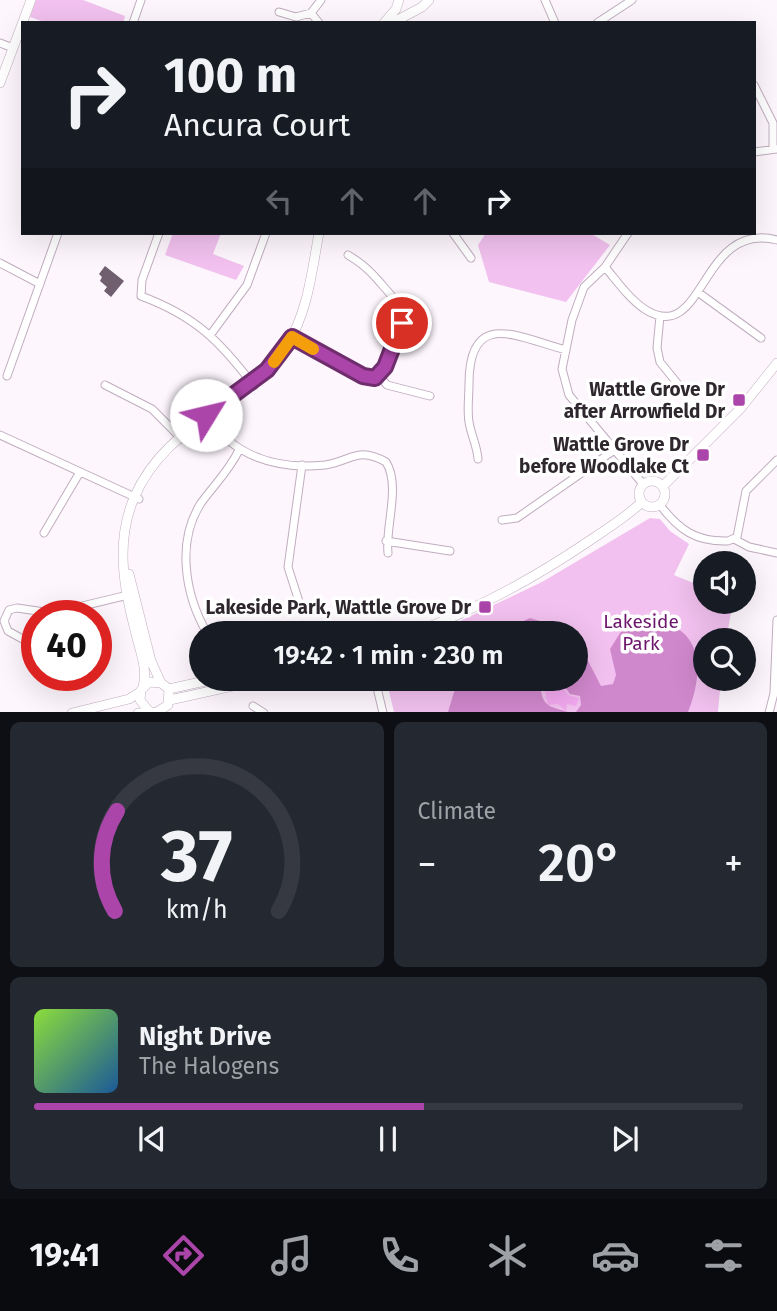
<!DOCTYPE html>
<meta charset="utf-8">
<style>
:root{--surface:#171b24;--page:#242831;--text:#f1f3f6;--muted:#9ea1a6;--line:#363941;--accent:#ab45a9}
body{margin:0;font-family:"Fira Sans",sans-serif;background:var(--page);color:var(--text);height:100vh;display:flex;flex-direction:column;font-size:26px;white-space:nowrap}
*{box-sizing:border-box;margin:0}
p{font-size:23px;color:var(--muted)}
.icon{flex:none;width:38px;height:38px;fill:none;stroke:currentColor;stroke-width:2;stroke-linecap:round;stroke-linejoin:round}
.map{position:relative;height:712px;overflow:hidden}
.details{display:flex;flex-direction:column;gap:10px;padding:10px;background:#0d0f14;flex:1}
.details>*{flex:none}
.banner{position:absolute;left:21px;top:21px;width:735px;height:214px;border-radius:0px;box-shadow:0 7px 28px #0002;background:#171b24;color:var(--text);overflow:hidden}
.fabs{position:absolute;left:693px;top:551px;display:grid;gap:14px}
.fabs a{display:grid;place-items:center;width:63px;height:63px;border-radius:50%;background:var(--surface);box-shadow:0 7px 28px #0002;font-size:35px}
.speed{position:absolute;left:21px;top:600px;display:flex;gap:14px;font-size:35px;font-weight:700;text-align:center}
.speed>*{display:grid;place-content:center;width:91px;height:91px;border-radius:50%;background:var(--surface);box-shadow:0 7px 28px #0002;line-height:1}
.speed .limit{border:10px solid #d22;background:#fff;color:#111}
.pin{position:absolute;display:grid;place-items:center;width:60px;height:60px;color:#fff;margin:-30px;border:4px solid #fff;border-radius:50%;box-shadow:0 2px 7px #0007}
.me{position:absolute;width:77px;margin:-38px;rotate:54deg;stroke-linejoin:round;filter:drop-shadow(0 0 5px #0008)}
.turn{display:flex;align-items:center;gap:24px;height:147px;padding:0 28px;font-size:32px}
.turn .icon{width:91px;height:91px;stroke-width:2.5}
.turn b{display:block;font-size:49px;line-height:60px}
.lanes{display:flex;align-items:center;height:66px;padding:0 28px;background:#0003;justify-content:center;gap:35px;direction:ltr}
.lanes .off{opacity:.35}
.big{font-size:52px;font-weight:600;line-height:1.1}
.details .widget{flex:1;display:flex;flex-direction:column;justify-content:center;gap:10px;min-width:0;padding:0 24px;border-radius:10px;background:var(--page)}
.details .dial{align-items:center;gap:0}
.dial svg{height:182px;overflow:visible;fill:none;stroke:var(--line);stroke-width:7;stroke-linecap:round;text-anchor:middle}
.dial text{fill:var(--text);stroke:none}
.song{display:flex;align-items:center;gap:21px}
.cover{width:84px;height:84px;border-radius:10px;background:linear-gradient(135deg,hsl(90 70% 55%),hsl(210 70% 35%))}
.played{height:7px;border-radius:4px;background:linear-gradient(90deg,var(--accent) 55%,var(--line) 55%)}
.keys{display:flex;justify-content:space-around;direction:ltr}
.heat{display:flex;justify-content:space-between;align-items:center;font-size:38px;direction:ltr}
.details .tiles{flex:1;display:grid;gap:10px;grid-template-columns:1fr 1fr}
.widget:last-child{grid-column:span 2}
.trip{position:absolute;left:189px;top:621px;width:399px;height:70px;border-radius:35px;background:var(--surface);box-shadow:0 7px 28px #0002;font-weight:600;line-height:70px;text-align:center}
.tabs{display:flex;height:112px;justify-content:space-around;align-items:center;background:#090b0e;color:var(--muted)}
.tabs .icon{width:49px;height:49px}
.tabs .on{color:var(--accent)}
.tabs b{font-size:32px;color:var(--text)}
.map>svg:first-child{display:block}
.green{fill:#f2c1ef}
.forest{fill:#f2a8ef}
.water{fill:#d088cd}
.building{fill:#705f6f}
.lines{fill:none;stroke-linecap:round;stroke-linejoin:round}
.minor-casing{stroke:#c0adbf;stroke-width:9}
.tertiary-casing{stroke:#c0adbf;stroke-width:10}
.minor{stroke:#fff;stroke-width:7}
.tertiary{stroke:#fff;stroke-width:9}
.route-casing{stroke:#6f2d6e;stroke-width:18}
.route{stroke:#ab45a9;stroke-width:12}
.slow{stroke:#f59e0b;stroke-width:12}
.poi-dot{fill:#ab45a9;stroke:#fff;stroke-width:2.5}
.labels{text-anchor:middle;stroke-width:7;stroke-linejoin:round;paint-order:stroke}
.poi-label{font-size:19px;font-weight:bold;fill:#2e272d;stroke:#fff;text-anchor:end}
.park-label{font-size:19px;fill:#6c156c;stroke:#fff}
</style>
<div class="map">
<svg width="777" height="713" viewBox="0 0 777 713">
<rect width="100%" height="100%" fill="#fdf6fd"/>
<path class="green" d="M36 0H83L125 16 123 23H47L30 17Z
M173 233H221L213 254 244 266 236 280 165 255Z
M486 233H590L610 245 566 302 489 282 478 245Z
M650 518 660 519 670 531 689 544 674 575 705 588V602H733L726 640H705V679H721L718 712H394L386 679H576V634L435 633 542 582Z"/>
<path class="forest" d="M553 680 558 681 568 695 579 698 576 706 567 704 566 711 558 704 548 705 544 687Z"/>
<path class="water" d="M530 618 546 623 555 633H496Z
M642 621C702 620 706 667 688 712H576L581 705 580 696 570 694 559 679H576V651L586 657 601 686 613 684 616 675 610 649 622 630Z
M458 679H549L541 690C543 708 553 707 568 712H448Z"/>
<path class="building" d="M105 266 124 281 111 297 104 291 107 287 100 281 102 277 99 274Z"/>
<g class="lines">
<defs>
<path id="minor" d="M545 0 555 23
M279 12 296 17 311 13 319 23
M311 13 321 0
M133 23 141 0
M597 23 632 0
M0 43 13 48
M754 85 773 123V149
M754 152 777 149
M159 233 142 280 141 296C195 316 220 341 254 386
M453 233 471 258
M628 233 605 267 584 287 572 320 562 369 569 395 643 484
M0 263 40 284
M605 267C617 281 630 300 646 310 705 346 700 220 777 240
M699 293 761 338
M660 316 657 348 660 362 699 410
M211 334 247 285 266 233
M292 337 367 378H375C385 372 388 361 393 351 411 312 402 308 377 279 367 268 361 263 348 255
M7 376 58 233
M379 376 387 385 430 396
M105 385 152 409 182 439
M206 415C233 456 276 470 325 465 352 461 357 446 386 462 401 486 385 526 388 553
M0 435 139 499
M478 459C477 445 471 435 469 422 467 410 469 396 469 384 469 308 517 337 566 350
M302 465 288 567 302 611
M660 505C679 530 696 542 728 541L737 537 746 491 777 460
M502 520 517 518 613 451
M44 533 80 472
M734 539 749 547 777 553
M386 541 450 551
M207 633C185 595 176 542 201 503 214 485 229 471 239 450
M37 647 8 631 4 621 9 610 17 608 65 615 78 607 132 594
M375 679 383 713
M253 706 264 713
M769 713 774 693 777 620"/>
<path id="tertiary" d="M384 23 396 9 399 0
M392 23 422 7 429 0
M0 83 31 0
M639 494a13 13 0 1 1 26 0a13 13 0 1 1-26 0Z
M663 486 741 408 777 363
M129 574 151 661 161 683
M410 634C474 611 533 579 589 541 607 529 626 517 642 502
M143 686C148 670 140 651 136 634 124 589 115 543 134 498 167 420 247 409 287 345 308 312 312 270 319 233
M169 689 214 679
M170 700 265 679
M72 713 129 699 140 692
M138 713 157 712 168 705 169 689 161 683 149 682 141 690 140 700 148 710"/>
</defs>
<use href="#minor" class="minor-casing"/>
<use href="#tertiary" class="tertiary-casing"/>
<use href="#minor" class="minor"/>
<use href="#tertiary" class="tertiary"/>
</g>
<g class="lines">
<defs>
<path id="route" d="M206 415 267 370 292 337 363 376 375 378 385 367 402 323"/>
</defs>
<use href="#route" class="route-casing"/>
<use href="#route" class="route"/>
<path class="slow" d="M274 362 292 337 313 349"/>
</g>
<g class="poi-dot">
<rect x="732" y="393" width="14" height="14" rx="3.5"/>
<rect x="696" y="448" width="14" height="14" rx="3.5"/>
<rect x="478" y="600" width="14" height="14" rx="3.5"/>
</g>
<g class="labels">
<g class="poi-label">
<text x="725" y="396">Wattle Grove Dr<tspan x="725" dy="22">after Arrowfield Dr</tspan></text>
<text x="689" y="451">Wattle Grove Dr<tspan x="689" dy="22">before Woodlake Ct</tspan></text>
<text x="471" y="614">Lakeside Park, Wattle Grove Dr</text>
</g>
<g class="park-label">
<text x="641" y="628">Lakeside<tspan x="641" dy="22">Park</tspan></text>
</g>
</g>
</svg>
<div class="fabs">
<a><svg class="icon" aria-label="sound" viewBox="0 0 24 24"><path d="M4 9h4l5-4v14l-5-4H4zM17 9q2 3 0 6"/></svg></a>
<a><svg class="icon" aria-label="search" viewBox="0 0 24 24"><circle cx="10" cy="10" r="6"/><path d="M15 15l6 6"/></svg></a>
</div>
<div class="speed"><div class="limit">40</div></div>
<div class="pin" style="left:402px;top:323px;background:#d93025"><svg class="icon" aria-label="arrive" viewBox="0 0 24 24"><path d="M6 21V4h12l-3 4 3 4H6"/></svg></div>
<svg class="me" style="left:206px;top:415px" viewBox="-20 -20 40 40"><circle r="19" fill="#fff"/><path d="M0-13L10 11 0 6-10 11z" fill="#ab45a9"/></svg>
<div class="trip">19:42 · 1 min · 230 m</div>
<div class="banner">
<div class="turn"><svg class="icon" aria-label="right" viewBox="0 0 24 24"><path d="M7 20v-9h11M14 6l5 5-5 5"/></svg><div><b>100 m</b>Ancura Court</div></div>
<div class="lanes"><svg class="icon off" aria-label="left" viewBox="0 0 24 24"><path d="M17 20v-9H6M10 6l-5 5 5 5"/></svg><svg class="icon off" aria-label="ahead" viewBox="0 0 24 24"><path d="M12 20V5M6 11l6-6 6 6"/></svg><svg class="icon off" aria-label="ahead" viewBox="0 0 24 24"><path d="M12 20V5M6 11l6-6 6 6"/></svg><svg class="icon" aria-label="right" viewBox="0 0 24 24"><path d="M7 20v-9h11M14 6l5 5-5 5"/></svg></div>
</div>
</div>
<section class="details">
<div class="tiles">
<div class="widget dial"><svg viewBox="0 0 100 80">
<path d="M14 69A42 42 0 1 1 86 69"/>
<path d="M14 69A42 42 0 0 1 15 25" stroke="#ab45a9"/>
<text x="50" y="56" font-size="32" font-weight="700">37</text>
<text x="50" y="72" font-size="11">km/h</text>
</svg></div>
<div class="widget"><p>Climate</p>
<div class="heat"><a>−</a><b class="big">20°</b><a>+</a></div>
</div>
<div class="widget">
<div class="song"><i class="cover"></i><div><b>Night Drive</b><p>The Halogens</p></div></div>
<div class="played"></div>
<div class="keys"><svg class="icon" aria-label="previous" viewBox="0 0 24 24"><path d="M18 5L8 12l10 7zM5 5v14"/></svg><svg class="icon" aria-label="pause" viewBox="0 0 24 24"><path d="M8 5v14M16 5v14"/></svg><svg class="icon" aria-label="next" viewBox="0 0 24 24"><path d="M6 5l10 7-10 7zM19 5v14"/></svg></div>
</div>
</div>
</section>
<nav class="tabs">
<b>19:41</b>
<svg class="icon on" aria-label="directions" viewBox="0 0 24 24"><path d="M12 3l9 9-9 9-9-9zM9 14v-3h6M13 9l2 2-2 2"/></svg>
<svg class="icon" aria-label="music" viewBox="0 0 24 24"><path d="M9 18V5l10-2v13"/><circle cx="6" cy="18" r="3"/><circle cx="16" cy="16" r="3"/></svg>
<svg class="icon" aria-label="phone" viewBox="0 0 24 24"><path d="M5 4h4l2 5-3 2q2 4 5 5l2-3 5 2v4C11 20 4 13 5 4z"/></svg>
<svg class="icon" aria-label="climate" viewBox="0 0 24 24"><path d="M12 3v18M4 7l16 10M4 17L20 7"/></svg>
<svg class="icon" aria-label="car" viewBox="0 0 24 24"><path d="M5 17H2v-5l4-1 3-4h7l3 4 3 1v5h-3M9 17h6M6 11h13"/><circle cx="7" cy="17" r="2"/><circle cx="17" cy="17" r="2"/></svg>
<svg class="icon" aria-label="filters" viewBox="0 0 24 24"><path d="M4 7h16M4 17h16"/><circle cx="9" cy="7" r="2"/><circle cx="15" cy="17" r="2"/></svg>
</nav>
